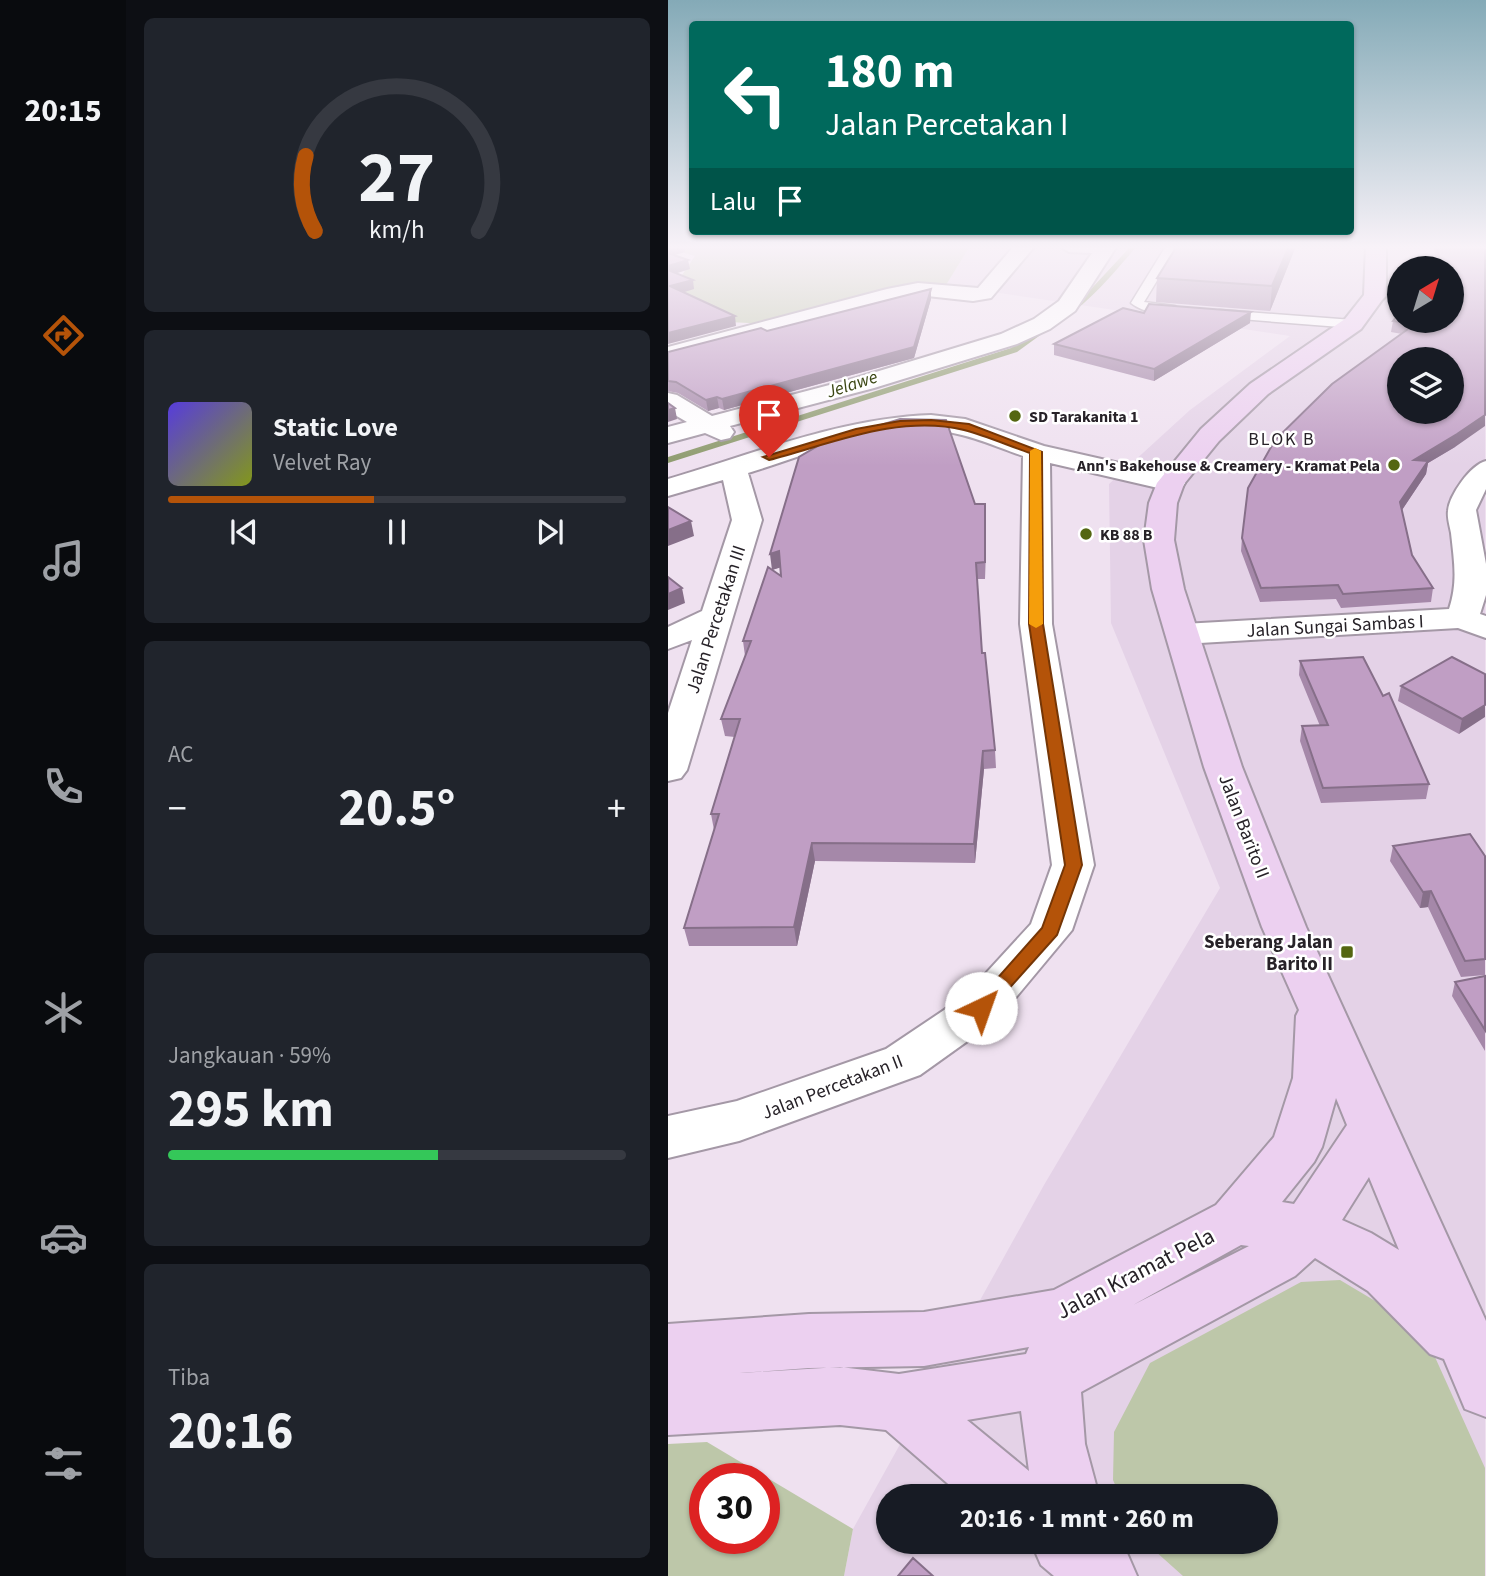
<!DOCTYPE html>
<html lang="id">
<meta charset="utf-8">
<style>
:root{--surface:#171b24;--page:#20242c;--text:#f1f3f6;--muted:#9ea1a6;--line:#363941;--accent:#b45309}
body{margin:0;font-family:"Source Sans 3",sans-serif;background:var(--page);color:var(--text);height:100vh;display:flex;flex-direction:column;font-size:26px;white-space:nowrap}
*{box-sizing:border-box;margin:0}
p{font-size:23px;color:var(--muted)}
.icon{flex:none;width:38px;height:38px;fill:none;stroke:currentColor;stroke-width:2;stroke-linecap:round;stroke-linejoin:round}
.map{position:relative;flex:1;overflow:hidden}
.side{display:flex;flex-direction:column;gap:18px;padding:18px;background:#0d0f14;width:542px}
.side>*{flex:none}
.guide{position:absolute;left:21px;top:21px;width:665px;height:214px;border-radius:7px;box-shadow:0 2px 5px #0004;background:#00695c;color:#fff;overflow:hidden}
.needle{width:46px;rotate:38deg}
.buttons{position:absolute;left:719px;top:256px;display:grid;gap:14px}
.buttons a{display:grid;place-items:center;width:77px;height:77px;border-radius:50%;background:var(--surface);box-shadow:0 2px 5px #0004;font-size:35px}
.speed{position:absolute;left:21px;top:1463px;display:flex;gap:14px;font-size:35px;font-weight:700;text-align:center}
.speed>*{display:grid;place-content:center;width:91px;height:91px;border-radius:50%;background:var(--surface);box-shadow:0 2px 5px #0004;line-height:1}
.speed .limit{border:10px solid #d22;background:#fff;color:#111}
.pin{position:absolute;display:grid;place-items:center;width:60px;height:60px;color:#fff;margin:-72px -30px;border-radius:50% 50% 50% 0;rotate:-45deg;box-shadow:0 0 7px #0007}
.pin .icon{rotate:45deg}
.me{position:absolute;width:77px;margin:-38px;rotate:42deg;stroke-linejoin:round;filter:drop-shadow(0 0 5px #0008)}
.turn{display:flex;align-items:center;gap:24px;height:147px;padding:0 21px;font-size:32px}
.turn .icon{width:91px;height:91px;stroke-width:2.5}
.turn b{display:block;font-size:49px;line-height:60px}
.then{display:flex;align-items:center;height:66px;padding:0 21px;background:#0003;gap:14px;font-size:26px}
.big{font-size:52px;font-weight:700;line-height:1.1}
.side .widget{flex:1;display:flex;flex-direction:column;justify-content:center;gap:10px;min-width:0;padding:0 24px;border-radius:10px;background:var(--page)}
.side .dial{align-items:center;gap:0}
.dial svg{height:182px;overflow:visible;fill:none;stroke:var(--line);stroke-width:7;stroke-linecap:round;text-anchor:middle}
.dial text{fill:var(--text);stroke:none}
.song{display:flex;align-items:center;gap:21px}
.cover{width:84px;height:84px;border-radius:10px;background:linear-gradient(135deg,hsl(250 70% 55%),hsl(70 70% 35%))}
.played{height:7px;border-radius:4px;background:linear-gradient(90deg,var(--accent) 45%,var(--line) 45%)}
.keys{display:flex;justify-content:space-around;direction:ltr}
.heat{display:flex;justify-content:space-between;align-items:center;font-size:38px;direction:ltr}
.charge{height:10px;border-radius:5px;background:linear-gradient(90deg,#34c759 59%,var(--line) 0)}
.trip{position:absolute;left:208px;top:1484px;width:402px;height:70px;border-radius:35px;background:var(--surface);box-shadow:0 2px 5px #0004;font-weight:700;line-height:70px;text-align:center}
main{display:flex;flex:1;min-height:0}
.menu{display:flex;flex-direction:column;width:126px;justify-content:space-around;align-items:center;background:#090b0e;color:var(--muted)}
.menu .icon{width:49px;height:49px}
.menu .active{color:var(--accent)}
.menu b{font-size:32px;color:var(--text)}
.map>svg:first-child{display:block}
.built{fill:#e4d2e7;fill-rule:evenodd}
.green{fill:#bdc7a9;fill-rule:evenodd}
.lines{fill:none;stroke-linecap:round;stroke-linejoin:round}
.stream{fill:#8e9b6e;fill-rule:evenodd}
.lane-casing{stroke:#a498a6;stroke-width:3}
.street-casing{stroke:#a498a6;stroke-width:4}
.secondary-casing{stroke:#a498a6;stroke-width:4}
.lane{fill:#fff;fill-rule:evenodd}
.street{fill:#fff;fill-rule:evenodd}
.secondary{fill:#ecd0f0;fill-rule:evenodd}
.wall{fill:#a588a9;fill-rule:evenodd}
.shaded-wall{fill:#866f89}
.building{fill:#c09ec4;stroke:#866f89;stroke-width:2;fill-rule:evenodd}
.route{fill:#b45309;stroke:#753606;stroke-width:2}
.slow{fill:#f59e0b}
.poi-dot{fill:#546611;stroke:#fff;stroke-width:2.5}
.labels{text-anchor:middle;stroke-width:5;stroke-linejoin:round;paint-order:stroke}
.far-poi-label{font-size:16px;font-weight:bold;fill:#272228;stroke:#fff;text-anchor:start}
.far-water-label{font-size:18px;font-style:italic;fill:#3a4612;stroke:#fff}
.far-neighbourhood-label{font-size:18px;letter-spacing:2px;fill:#272228;stroke:#fff}
.street-label{font-size:19px;fill:#272228;stroke:#fff}
.poi-label{font-size:19px;font-weight:bold;fill:#272228;stroke:#fff;text-anchor:end}
.near-street-label{font-size:23px;fill:#272228;stroke:#fff}
</style>
<main>
<nav class="menu">
<b>20:15</b>
<svg class="icon active" aria-label="directions" viewBox="0 0 24 24"><path d="M12 3l9 9-9 9-9-9zM9 14v-3h6M13 9l2 2-2 2"/></svg>
<svg class="icon" aria-label="music" viewBox="0 0 24 24"><path d="M9 18V5l10-2v13"/><circle cx="6" cy="18" r="3"/><circle cx="16" cy="16" r="3"/></svg>
<svg class="icon" aria-label="phone" viewBox="0 0 24 24"><path d="M5 4h4l2 5-3 2q2 4 5 5l2-3 5 2v4C11 20 4 13 5 4z"/></svg>
<svg class="icon" aria-label="climate" viewBox="0 0 24 24"><path d="M12 3v18M4 7l16 10M4 17L20 7"/></svg>
<svg class="icon" aria-label="car" viewBox="0 0 24 24"><path d="M5 17H2v-5l4-1 3-4h7l3 4 3 1v5h-3M9 17h6M6 11h13"/><circle cx="7" cy="17" r="2"/><circle cx="17" cy="17" r="2"/></svg>
<svg class="icon" aria-label="filters" viewBox="0 0 24 24"><path d="M4 7h16M4 17h16"/><circle cx="9" cy="7" r="2"/><circle cx="15" cy="17" r="2"/></svg>
</nav>
<section class="side">
<div class="widget dial"><svg viewBox="0 0 100 80">
<path d="M14 69A42 42 0 1 1 86 69"/>
<path d="M14 69A42 42 0 0 1 10 36" stroke="#b45309"/>
<text x="50" y="56" font-size="32" font-weight="700">27</text>
<text x="50" y="72" font-size="11">km/h</text>
</svg></div>
<div class="widget">
<div class="song"><i class="cover"></i><div><b>Static Love</b><p>Velvet Ray</p></div></div>
<div class="played"></div>
<div class="keys"><svg class="icon" aria-label="previous" viewBox="0 0 24 24"><path d="M18 5L8 12l10 7zM5 5v14"/></svg><svg class="icon" aria-label="pause" viewBox="0 0 24 24"><path d="M8 5v14M16 5v14"/></svg><svg class="icon" aria-label="next" viewBox="0 0 24 24"><path d="M6 5l10 7-10 7zM19 5v14"/></svg></div>
</div>
<div class="widget"><p>AC</p>
<div class="heat"><a>−</a><b class="big">20.5°</b><a>+</a></div>
</div>
<div class="widget"><p>Jangkauan · 59%</p><b class="big">295 km</b><div class="charge"></div></div>
<div class="widget"><p>Tiba</p><b class="big">20:16</b></div>
</section>
<div class="map">
<svg width="818" height="1576" viewBox="0 0 818 1576">
<rect width="100%" height="100%" fill="#efe1f0"/>
<path class="built" d="M302 246H817V1576H176L185 1529 376 1185 552 888 443 623 441 484 522 410 622 336 278 285ZM732 268H784V320H732ZM732 359H784V411H732ZM220 1496H598V1542H220Z"/>
<path class="green" d="M0 246H302L278 285 172 316 99 324 20 320 8 284 27 256 0 248Z
M672 1280 719 1308 762 1346 817 1468V1576H515L477 1542H598V1496H452L445 1480 446 1432 482 1363 633 1282Z
M39 1442 185 1529 176 1576H0V1444ZM37 1479H96V1538H37Z"/>
<g class="lines">
<path class="stream" d="M463 246H469C457 260 412 314 397 315V313L411 302Z
M375 326 382 328 349 352 0 463V457L343 348Z"/>
<defs>
<path id="lane" d="M498 246H510L476 302 507 306 513 310C501 319 474 312 463 303Z
M552 310 685 320 692 324 685 328 547 317V311Z"/>
<path id="street" d="M346 246H367L323 298 305 301 250 295 0 361V347L219 289 250 283 310 288Z
M391 246H449L407 311 382 329 349 344 206 388 62 426 66 432 62 438 53 440 37 433 0 443V427L19 422 0 411V393L9 395 44 416 188 378 333 334 366 319 391 301 424 253 401 252Z
M263 415 297 419 376 446 513 477 517 483 513 489 503 491 382 463 384 624 426 865 404 930 329 1020 252 1075 71 1141 0 1158V1116L69 1101 218 1049 297 996 363 924 384 865 352 624 355 456C335 449 314 440 294 435 225 416 146 453 80 473L94 520 19 770 13 778 0 781V713L24 640 0 649V627L34 611 64 520 55 480 0 496V479C85 454 173 418 263 415Z
M818 461V489L808 510 818 564V595L812 614 818 616V638L790 628 515 644 503 641 498 634 503 627 515 624 781 609C790 582 786 561 783 533 782 527 779 518 780 511 781 496 802 465 818 461Z"/>
<path id="secondary" d="M698 246H718V296L714 300 693 329 600 394 551 441 516 484 509 503 506 540 516 589 574 767 638 927 818 1321V1417L797 1409 776 1359 762 1354 700 1291 647 1258 627 1276 413 1392 417 1444 431 1496H294L218 1430 172 1425 0 1435V1324L141 1314 256 1312 386 1290 548 1205 606 1137 625 1078 628 1016 631 1010 594 927 536 767 484 589 476 540 481 503 489 483 533 429 582 384 677 319 696 295ZM668 1098 679 1125 626 1204 614 1202 646 1162 654 1147ZM701 1177 731 1250 703 1233 674 1220ZM573 1245 581 1246 465 1305ZM361 1347 358 1354 231 1374 172 1367 72 1373 141 1368 256 1366ZM353 1411 361 1471 299 1420Z
M363 1542H446L459 1553 469 1576H386L373 1565Z"/>
</defs>
<use href="#lane" class="lane-casing"/>
<use href="#street" class="street-casing"/>
<use href="#secondary" class="secondary-casing"/>
<use href="#lane" class="lane"/>
<use href="#street" class="street"/>
<use href="#secondary" class="secondary"/>
</g>
<path class="wall" d="M628 246 602 311 488 302 489 278Z
M765 246H817L787 447 760 463 758 474 734 510 744 555 765 588 763 602 673 608 668 599 592 602 573 551 574 538 734 334 723 332 725 321 784 320V268H770Z
M263 289V299L246 358 56 410 51 408 40 411 10 393 0 391V352L99 331Z
M476 313 582 323 486 381 386 355V344Z
M171 438 307 504 318 519 317 579H309L314 653 327 750 328 768 316 769 307 863 147 861 129 946H21L16 928 46 830 43 814 67 737 57 736 53 719 77 656 75 641 104 570ZM112 567 113 576 104 570 107 569Z
M632 661 715 696 761 784 758 799 653 803 632 741 634 726H652L631 675Z
M817 674 791 734 730 701 733 686Z
M725 846 817 856V975L793 977 760 907 752 908 722 861Z
M817 976V1051L784 996 787 982Z"/>
<path class="shaded-wall" d="M2 246H16L17 252 0 257V248Z
M621 246H628L602 311 604 286Z
M20 260 22 269 0 276V266Z
M25 280 26 289 4 296 2 286Z
M263 289V299L246 358 56 410 54 399Z
M583 312 582 323 486 381V369Z
M67 316 68 326 0 344V333Z
M49 397 51 408 40 411 38 400Z
M7 408 9 419 0 422V410Z
M817 415V426L787 447 760 463 758 474 730 516 732 502 746 460Z
M317 504 318 519 317 579Z
M23 521 26 536 0 546V530Z
M111 551 114 567 104 570 102 554Z
M14 588 17 603 0 610V594Z
M817 705V717L791 734 794 719Z
M315 751 316 769 307 863 306 844Z
M144 843 147 861 129 946 126 927Z
M763 891 760 907 752 908 755 892Z"/>
<path class="building" d="M509 246H621L604 286 489 278Z
M768 246H817V415L789 434 746 460 760 461 732 502 744 555 765 588 675 594 670 585 593 588 574 538 580 488 607 440 664 384 747 324 725 321 732 312V320H784V268H774ZM732 359H784V411H732Z
M0 253 20 260 0 266Z
M0 270 25 280 2 286 67 316 0 333Z
M263 289 246 347 54 399 49 397 38 400 8 382 0 381V352L93 328 99 331Z
M481 304 583 312 486 369 386 344 455 308 476 313Z
M0 403 7 408 0 410Z
M232 419 278 420 307 504H317V562L308 563 314 653H317L327 750 315 751 306 844 144 843 126 927 16 928 51 814H43L72 719H53L83 641H75L100 567 113 576 111 551 102 554 131 457 167 436 171 438Z
M0 507 23 521 0 530Z
M0 577 14 588 0 594Z
M695 657 715 696 721 693 761 784 655 788 634 726 660 725 632 661Z
M784 657 817 674V705L794 719 733 686Z
M802 834 817 856V959L797 961 763 891 755 892 725 846Z
M817 976V1030L787 982Z
M245 1558 265 1576H230Z"/>
<linearGradient id="sky" x2="0" y2="1"><stop stop-color="#84aab7"/><stop offset="0.53" stop-color="#f8f2f8"/><stop offset="1" stop-color="#f8f2f8" stop-opacity="0"/></linearGradient>
<rect width="818" height="466" fill="url(#sky)"/>
<path class="route" d="M263 420 301 424 374 452 375 624 414 865 389 935 319 1013H306L303 1008 374 928 397 865 361 624 362 453C341 446 319 436 296 430 231 414 163 444 101 460L95 457 188 429 232 421Z"/>
<path class="slow" d="M367 448 373 451 375 624 368 628 361 624 362 451Z"/>
<g class="poi-dot">
<circle cx="347" cy="416" r="7"/>
<circle cx="726" cy="465" r="7"/>
<circle cx="418" cy="534" r="7"/>
<rect x="672" y="945" width="14" height="14" rx="3.5"/>
</g>
<g class="labels">
<g class="far-poi-label">
<text x="361" y="422">SD Tarakanita 1</text>
<text x="712" y="471" text-anchor="end">Ann's Bakehouse &amp; Creamery - Kramat Pela</text>
<text x="432" y="540">KB 88 B</text>
</g>
<g class="far-water-label">
<text transform="translate(184 384) rotate(-18)" y="6">Jelawe</text>
</g>
<g class="far-neighbourhood-label">
<text x="614" y="445">BLOK B</text>
</g>
<g class="street-label">
<text transform="translate(47 619) rotate(-72)" y="7">Jalan Percetakan III</text>
<text transform="translate(667 625) rotate(-3)" y="7">Jalan Sungai Sambas I</text>
<text transform="translate(577 826) rotate(69)" y="7">Jalan Barito II</text>
<text transform="translate(164 1086) rotate(-21)" y="7">Jalan Percetakan II</text>
</g>
<g class="poi-label">
<text x="665" y="948">Seberang Jalan<tspan x="665" dy="22">Barito II</tspan></text>
</g>
<g class="near-street-label">
<text transform="translate(467 1273) rotate(-27)" y="8">Jalan Kramat Pela</text>
</g>
</g>
</svg>
<div class="buttons">
<a><svg class="needle" viewBox="-14 -14 28 28"><path d="M0-13l5 13h-10z" fill="#e53935"/><path d="M0 13l5-13h-10z" fill="#9ea1a6"/></svg></a>
<a><svg class="icon" aria-label="layers" viewBox="0 0 24 24"><path d="M12 4l9 5-9 5-9-5zM3 14l9 5 9-5"/></svg></a>
</div>
<div class="speed"><div class="limit">30</div></div>
<div class="pin" style="left:101px;top:457px;background:#d93025"><svg class="icon" aria-label="arrive" viewBox="0 0 24 24"><path d="M6 21V4h12l-3 4 3 4H6"/></svg></div>
<svg class="me" style="left:313px;top:1008px" viewBox="-20 -20 40 40"><circle r="19" fill="#fff"/><path d="M0-13L10 11 0 6-10 11z" fill="#b45309"/></svg>
<div class="trip">20:16 · 1 mnt · 260 m</div>
<div class="guide">
<div class="turn"><svg class="icon" aria-label="left" viewBox="0 0 24 24"><path d="M17 20v-9H6M10 6l-5 5 5 5"/></svg><div><b>180 m</b>Jalan Percetakan I</div></div>
<div class="then">Lalu<svg class="icon" aria-label="arrive" viewBox="0 0 24 24"><path d="M6 21V4h12l-3 4 3 4H6"/></svg></div>
</div>
</div>
</main>
